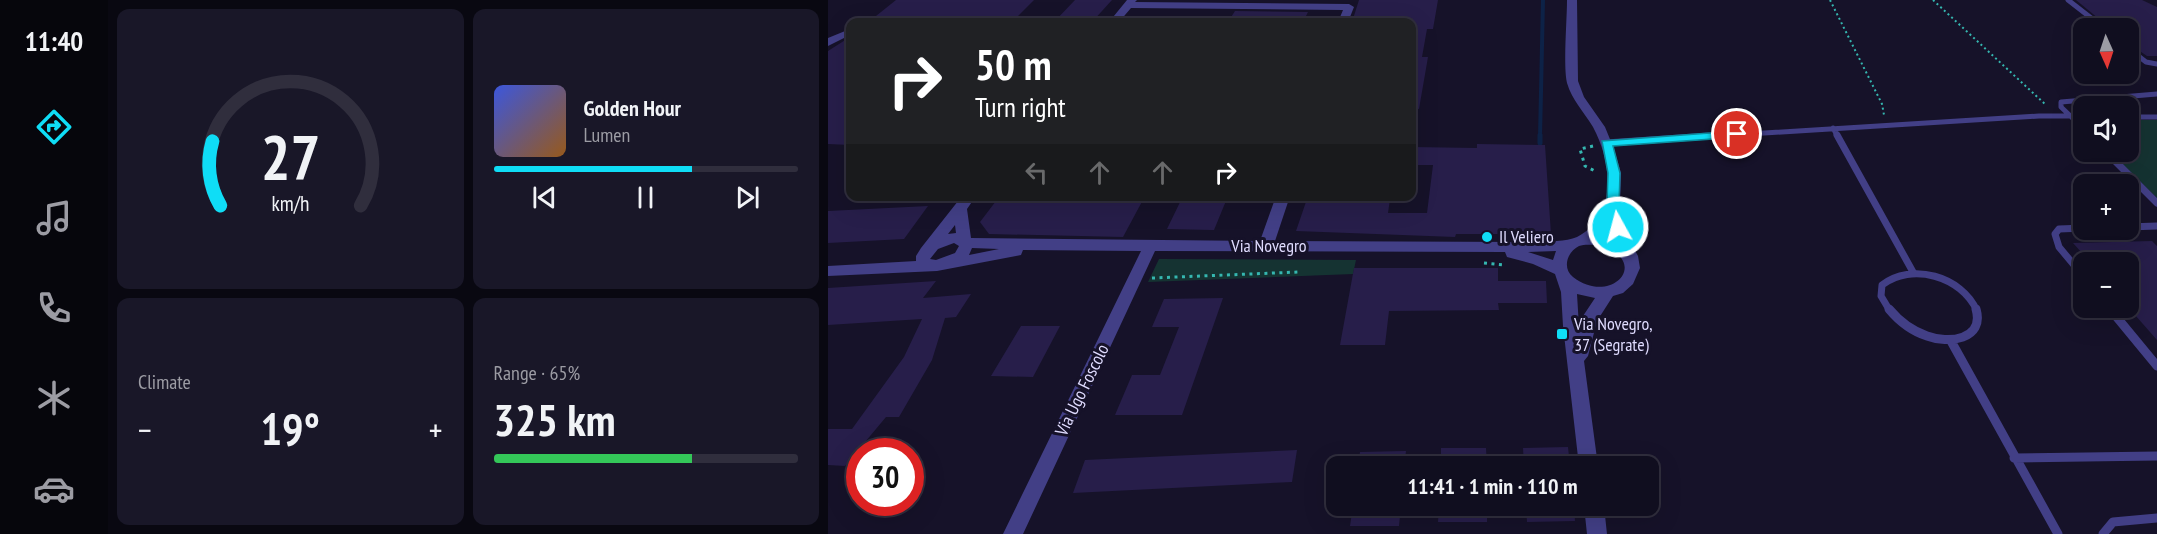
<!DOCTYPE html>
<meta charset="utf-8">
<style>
:root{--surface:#100e1f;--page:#191728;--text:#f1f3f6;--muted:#9c9ca4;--line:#302e3d;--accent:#0fddf6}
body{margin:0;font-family:"PT Sans Narrow",sans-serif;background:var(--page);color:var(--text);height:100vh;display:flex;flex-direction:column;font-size:22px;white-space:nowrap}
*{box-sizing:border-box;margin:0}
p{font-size:20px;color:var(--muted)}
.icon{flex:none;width:33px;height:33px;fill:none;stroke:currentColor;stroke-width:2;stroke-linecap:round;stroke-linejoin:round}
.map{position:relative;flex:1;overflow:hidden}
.details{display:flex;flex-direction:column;gap:9px;padding:9px;background:#090811;width:720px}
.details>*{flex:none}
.hud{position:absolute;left:18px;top:18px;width:570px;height:183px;border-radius:12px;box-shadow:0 6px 24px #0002,0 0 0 2px var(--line);background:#202124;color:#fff;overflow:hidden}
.needle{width:39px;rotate:177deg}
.controls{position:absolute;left:1245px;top:18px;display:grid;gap:12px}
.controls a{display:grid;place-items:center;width:66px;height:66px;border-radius:12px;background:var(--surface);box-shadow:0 6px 24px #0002,0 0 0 2px var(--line);font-size:30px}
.speed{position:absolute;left:18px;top:438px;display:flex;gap:12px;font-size:30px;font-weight:700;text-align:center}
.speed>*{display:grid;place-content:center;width:78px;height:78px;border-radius:50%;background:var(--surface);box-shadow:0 6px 24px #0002,0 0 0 2px var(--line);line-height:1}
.speed .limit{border:9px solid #d22;background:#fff;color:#111}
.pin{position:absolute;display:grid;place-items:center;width:51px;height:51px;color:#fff;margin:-26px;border:3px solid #fff;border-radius:50%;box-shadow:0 2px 6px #0007}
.me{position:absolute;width:66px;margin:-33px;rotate:353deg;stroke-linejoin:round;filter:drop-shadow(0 0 4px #0008)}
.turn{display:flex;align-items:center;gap:21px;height:126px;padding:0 30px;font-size:27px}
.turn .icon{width:78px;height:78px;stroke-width:2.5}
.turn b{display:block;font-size:42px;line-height:51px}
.lanes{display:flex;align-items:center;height:57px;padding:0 30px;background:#0003;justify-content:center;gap:30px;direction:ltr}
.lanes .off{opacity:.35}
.big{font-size:45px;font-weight:700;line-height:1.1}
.details .tile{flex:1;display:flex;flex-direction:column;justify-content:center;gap:9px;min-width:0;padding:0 21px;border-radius:12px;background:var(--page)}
.details .dial{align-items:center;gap:0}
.dial svg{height:156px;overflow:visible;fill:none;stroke:var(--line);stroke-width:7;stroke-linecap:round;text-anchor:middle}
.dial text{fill:var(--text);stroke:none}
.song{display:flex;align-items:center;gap:18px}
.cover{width:72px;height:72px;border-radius:9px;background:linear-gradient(135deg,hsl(230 70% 55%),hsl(30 70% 35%))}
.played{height:6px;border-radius:3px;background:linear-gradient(90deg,var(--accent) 65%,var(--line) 65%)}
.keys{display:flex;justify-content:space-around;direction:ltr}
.heat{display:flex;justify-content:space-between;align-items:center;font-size:33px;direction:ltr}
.charge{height:9px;border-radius:4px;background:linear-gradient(90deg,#34c759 65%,var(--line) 0)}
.details .tiles{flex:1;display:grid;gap:9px;grid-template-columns:repeat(2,1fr)}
.trip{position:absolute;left:498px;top:456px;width:333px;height:60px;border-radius:12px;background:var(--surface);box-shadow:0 6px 24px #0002,0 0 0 2px var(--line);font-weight:700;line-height:60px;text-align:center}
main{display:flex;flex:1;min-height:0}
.tabs{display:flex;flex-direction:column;width:108px;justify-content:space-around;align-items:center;background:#06060c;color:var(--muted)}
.tabs .icon{width:42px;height:42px}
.tabs .active{color:var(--accent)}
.tabs b{font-size:27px;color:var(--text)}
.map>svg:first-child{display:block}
.green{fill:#153332}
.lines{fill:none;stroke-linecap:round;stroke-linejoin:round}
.stream-far1{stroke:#0d2247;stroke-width:4}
.stream{stroke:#0d2247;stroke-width:5}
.building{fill:#271e4a}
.path-far1{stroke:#35b7b0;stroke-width:2;stroke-dasharray:2 3;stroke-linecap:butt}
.path{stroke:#35b7b0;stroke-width:3;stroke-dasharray:3 4.5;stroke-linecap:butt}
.lane-far2{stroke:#423f86;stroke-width:5}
.lane-far1{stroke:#423f86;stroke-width:7}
.lane{stroke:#423f86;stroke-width:9}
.street{fill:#423f86;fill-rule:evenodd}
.route{fill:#0fddf6;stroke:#0a90a0;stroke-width:1.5}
.poi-dot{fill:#0fddf6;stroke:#161229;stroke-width:2}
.labels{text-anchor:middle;stroke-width:6;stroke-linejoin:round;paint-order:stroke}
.poi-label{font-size:18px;fill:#dfdbfe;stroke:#161229;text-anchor:start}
.street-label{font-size:18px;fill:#dfdbfe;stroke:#161229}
</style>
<main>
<nav class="tabs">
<b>11:40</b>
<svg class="icon active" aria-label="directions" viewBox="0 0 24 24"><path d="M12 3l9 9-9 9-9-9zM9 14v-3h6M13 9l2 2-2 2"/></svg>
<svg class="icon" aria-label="music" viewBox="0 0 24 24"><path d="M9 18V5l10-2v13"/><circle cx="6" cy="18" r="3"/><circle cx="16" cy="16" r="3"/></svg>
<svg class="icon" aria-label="phone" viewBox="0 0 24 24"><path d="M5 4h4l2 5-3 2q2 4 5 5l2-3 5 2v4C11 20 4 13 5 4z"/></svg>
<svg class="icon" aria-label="climate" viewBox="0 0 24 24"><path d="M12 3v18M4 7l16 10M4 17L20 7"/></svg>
<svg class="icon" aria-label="car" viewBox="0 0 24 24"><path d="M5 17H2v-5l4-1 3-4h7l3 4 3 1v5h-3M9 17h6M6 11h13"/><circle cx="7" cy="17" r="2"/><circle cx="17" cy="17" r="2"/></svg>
</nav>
<section class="details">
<div class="tiles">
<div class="tile dial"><svg viewBox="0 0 100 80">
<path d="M14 69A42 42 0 1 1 86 69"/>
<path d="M14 69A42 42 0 0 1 10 36" stroke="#0fddf6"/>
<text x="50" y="56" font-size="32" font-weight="700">27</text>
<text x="50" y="72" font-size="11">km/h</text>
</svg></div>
<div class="tile">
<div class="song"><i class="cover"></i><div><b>Golden Hour</b><p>Lumen</p></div></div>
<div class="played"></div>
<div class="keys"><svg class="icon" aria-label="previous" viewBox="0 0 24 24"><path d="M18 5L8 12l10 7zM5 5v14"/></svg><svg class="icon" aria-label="pause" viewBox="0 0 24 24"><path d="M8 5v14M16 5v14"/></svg><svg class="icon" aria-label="next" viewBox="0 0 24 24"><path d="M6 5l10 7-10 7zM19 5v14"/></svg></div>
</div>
<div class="tile"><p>Climate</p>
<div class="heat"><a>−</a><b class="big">19°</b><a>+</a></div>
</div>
<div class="tile"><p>Range · 65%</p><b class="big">325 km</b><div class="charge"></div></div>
</div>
</section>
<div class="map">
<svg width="1329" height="534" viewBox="0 0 1329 534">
<rect width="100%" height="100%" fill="#161229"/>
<path class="green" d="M1301 120H1329V198L1282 152H1300Z
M331 259 528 260 525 274 320 282Z"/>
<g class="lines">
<path class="stream-far1" d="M712 137 715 0"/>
<path class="stream" d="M712 143V135"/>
</g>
<path class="building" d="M68 0H206L184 22 43 20Z
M247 0H284L264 22H226Z
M531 0H610L605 29H599L594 57H600L591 109 584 108V22H524Z
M1248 0H1314L1329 7V56H1319L1300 43V28H1282Z
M407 11 480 12 475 22H400Z
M22 37V145L0 144V51Z
M649 144 717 145 723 234H628L627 237 468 231 480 196 562 199 560 213H599L605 165H584V147L649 148Z
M197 196H317L295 237 161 234 152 222 168 201 193 202Z
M355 196H400L386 230 339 229Z
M100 206 76 239 0 243V211Z
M1324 241 1329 246V340L1300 307V262H1262L1245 243Z
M526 268H670V281H718L719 303H670L671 310 561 311 557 345H512Z
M108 281 95 298 143 294 128 317 117 318 104 360 71 417H58L17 466 0 465V429H24L76 357 94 319 0 325V288Z
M395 298 354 415H287L304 375H332L351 327H324L336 299Z
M193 326H232L205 377 163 376Z
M740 447 742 466H696L695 448Z
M613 448H658L659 466H613Z
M469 450 464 482 245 493 257 460Z
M578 451 576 466H530L532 452Z
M525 506H573L571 526H522Z
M611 506H659V522H610Z
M698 506H746L747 521 699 522Z"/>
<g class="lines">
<path class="path-far1" d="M1002 0 1054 104 1056 115
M1105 0 1218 105"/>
<path class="path" d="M765 146 752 149 757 166 769 172
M656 263 676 265
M324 278 471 272"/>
<path class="lane-far2" d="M1240 0 1276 28
M1300 48 1318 62 1329 64
M1300 117H1329
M1005 128 1010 137
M1256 129 1233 107V102L1329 94
M873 137 1211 116H1256"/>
<path class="lane-far1" d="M1009 135 1085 272
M778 143 896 135
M1278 152 1329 203
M1300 227 1329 226
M1256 228 1231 229 1227 234 1231 247 1256 277
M1281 308 1283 311
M1062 311 1053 296 1054 285C1083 262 1134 276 1149 311"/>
<path class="lane" d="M1061 309C1071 321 1084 331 1099 336 1120 344 1157 340 1148 309
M1282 309 1329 366
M1123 341 1230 534
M1186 458 1329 456
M1275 534 1285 522 1329 518"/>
<path class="street" d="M299 0H309L307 2 521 4 526 7 520 22H510L515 10 303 8 291 22H281Z
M739 0H749L750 81 756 97 777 127 786 149 793 173 792 205 798 234 810 256 812 268 805 284 795 293 785 296 769 321 760 356 756 361 770 466H751L735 326 733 292 727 274 705 264 679 257 677 252 327 251 195 534H175L313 251 195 250 193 255 188 256 109 271 0 276V266L88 261V256L93 248 134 196H148L139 209 143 238 432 241 448 196H462L447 241 708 242C720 241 738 242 749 237 790 216 784 162 765 127 756 112 744 100 739 83 735 66 739 20 739 0ZM782 224 786 239 770 235ZM127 225 128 233 120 234ZM126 243 131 246 127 253 108 260 102 259 110 249ZM770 245C825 260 784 307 745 277 734 268 739 252 751 246 756 244 765 245 770 245ZM144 248 171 249 141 255ZM728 251 725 260 700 252ZM749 294 767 298 755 316 751 327Z
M22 29V35L0 46V38Z
M756 506H776L779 534H759Z"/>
</g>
<path class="route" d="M909 131 914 134 913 137 785 146 792 173 791 205 796 227 790 231 785 230 779 205 780 173 774 141Z"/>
<g class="poi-dot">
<circle cx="659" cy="237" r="6"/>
<rect x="728" y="328" width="12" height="12" rx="3"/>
</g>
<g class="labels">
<g class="poi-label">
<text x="671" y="243">Il Veliero</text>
<text x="746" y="330">Via Novegro,<tspan x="746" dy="21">37 (Segrate)</tspan></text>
</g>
<g class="street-label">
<text x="441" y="252">Via Novegro</text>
<text transform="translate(254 390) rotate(-64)" y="6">Via Ugo Foscolo</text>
</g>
</g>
</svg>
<div class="controls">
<a><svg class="needle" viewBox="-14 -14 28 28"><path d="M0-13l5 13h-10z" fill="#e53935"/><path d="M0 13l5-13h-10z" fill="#9c9ca4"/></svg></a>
<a><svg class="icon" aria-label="sound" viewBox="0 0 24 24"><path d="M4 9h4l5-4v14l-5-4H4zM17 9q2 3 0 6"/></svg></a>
<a>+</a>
<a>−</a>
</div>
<div class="speed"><div class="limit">30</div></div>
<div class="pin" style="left:909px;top:134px;background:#d93025"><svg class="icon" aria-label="arrive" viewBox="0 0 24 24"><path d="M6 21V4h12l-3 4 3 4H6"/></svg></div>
<svg class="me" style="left:790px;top:227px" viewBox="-20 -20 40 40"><circle r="17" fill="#0fddf6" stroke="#fff" stroke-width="3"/><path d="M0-11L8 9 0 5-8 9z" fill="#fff"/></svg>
<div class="trip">11:41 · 1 min · 110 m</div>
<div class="hud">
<div class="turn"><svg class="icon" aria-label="right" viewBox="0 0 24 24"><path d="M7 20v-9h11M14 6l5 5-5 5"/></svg><div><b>50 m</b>Turn right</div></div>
<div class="lanes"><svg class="icon off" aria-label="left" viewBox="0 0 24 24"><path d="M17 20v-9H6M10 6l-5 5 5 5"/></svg><svg class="icon off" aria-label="ahead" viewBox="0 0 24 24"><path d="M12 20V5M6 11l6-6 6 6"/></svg><svg class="icon off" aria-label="ahead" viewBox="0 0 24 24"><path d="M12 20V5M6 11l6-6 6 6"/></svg><svg class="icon" aria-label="right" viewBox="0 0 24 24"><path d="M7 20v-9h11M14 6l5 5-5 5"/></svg></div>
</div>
</div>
</main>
